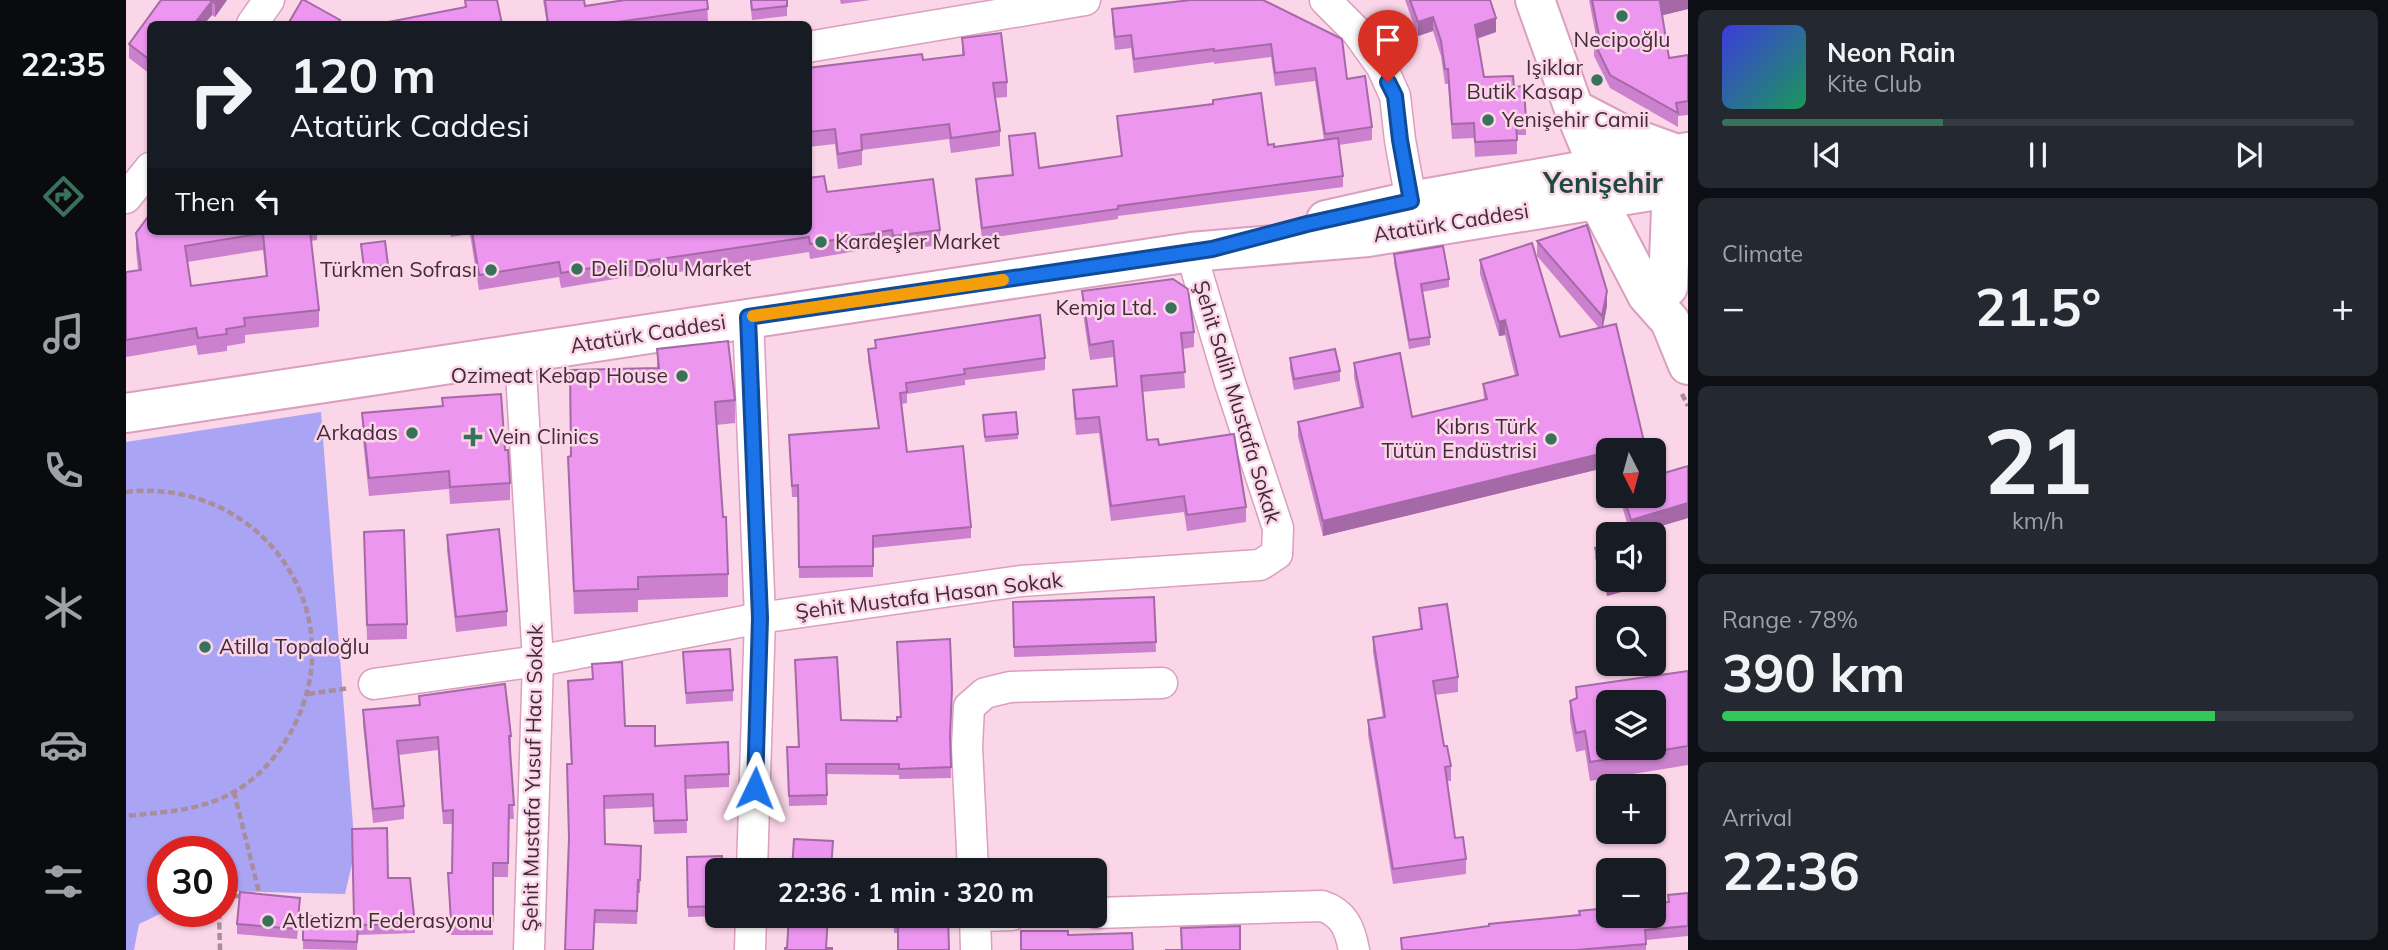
<!DOCTYPE html>
<meta charset="utf-8">
<style>
:root{--surface:#171b24;--page:#242831;--text:#f1f3f6;--muted:#9ea1a6;--line:#363941;--accent:#38725b}
body{margin:0;font-family:Mulish,sans-serif;background:var(--page);color:var(--text);height:100vh;display:flex;flex-direction:column;font-size:26px;white-space:nowrap}
*{box-sizing:border-box;margin:0}
p{font-size:23px;color:var(--muted)}
.icon{flex:none;width:38px;height:38px;fill:none;stroke:currentColor;stroke-width:2;stroke-linecap:round;stroke-linejoin:round}
.map{position:relative;flex:1;overflow:hidden}
.details{display:flex;flex-direction:column;gap:10px;padding:10px;background:#0d0f14;width:700px}
.details>*{flex:none}
.top-card{position:absolute;left:21px;top:21px;width:665px;height:214px;border-radius:10px;box-shadow:0 2px 5px #0004;background:#171b24;color:var(--text);overflow:hidden}
.needle{width:46px;rotate:174deg}
.fabs{position:absolute;left:1470px;top:438px;display:grid;gap:14px}
.fabs a{display:grid;place-items:center;width:70px;height:70px;border-radius:10px;background:var(--surface);box-shadow:0 2px 5px #0004;font-size:35px}
.speed{position:absolute;left:21px;top:836px;display:flex;gap:14px;font-size:35px;font-weight:700;text-align:center}
.speed>*{display:grid;place-content:center;width:91px;height:91px;border-radius:50%;background:var(--surface);box-shadow:0 2px 5px #0004;line-height:1}
.speed .limit{border:10px solid #d22;background:#fff;color:#111}
.pin{position:absolute;display:grid;place-items:center;width:60px;height:60px;color:#fff;margin:-72px -30px;border-radius:50% 50% 50% 0;rotate:-45deg;box-shadow:0 0 7px #0007}
.pin .icon{rotate:45deg}
.me{position:absolute;width:77px;margin:-38px;rotate:2deg;stroke-linejoin:round;filter:drop-shadow(0 0 5px #0008)}
.turn{display:flex;align-items:center;gap:24px;height:147px;padding:0 28px;font-size:32px}
.turn .icon{width:91px;height:91px;stroke-width:2.5}
.turn b{display:block;font-size:49px;line-height:60px}
.then{display:flex;align-items:center;height:66px;padding:0 28px;background:#0003;gap:14px;font-size:26px}
.big{font-size:52px;font-weight:700;line-height:1.1}
.details .card{flex:1;display:flex;flex-direction:column;justify-content:center;gap:10px;min-width:0;padding:0 24px;border-radius:10px;background:var(--page)}
.details .dial{align-items:center;gap:0}
.dial b{font-size:91px;line-height:1}
.song{display:flex;align-items:center;gap:21px}
.cover{width:84px;height:84px;border-radius:10px;background:linear-gradient(135deg,hsl(240 70% 55%),hsl(150 70% 35%))}
.played{height:7px;border-radius:4px;background:linear-gradient(90deg,var(--accent) 35%,var(--line) 35%)}
.keys{display:flex;justify-content:space-around;direction:ltr}
.heat{display:flex;justify-content:space-between;align-items:center;font-size:38px;direction:ltr}
.charge{height:10px;border-radius:5px;background:linear-gradient(90deg,#34c759 78%,var(--line) 0)}
.trip{position:absolute;left:579px;top:858px;width:402px;height:70px;border-radius:10px;background:var(--surface);box-shadow:0 2px 5px #0004;font-weight:700;line-height:70px;text-align:center}
main{display:flex;flex:1;min-height:0}
.tab-bar{display:flex;flex-direction:column;width:126px;justify-content:space-around;align-items:center;background:#090b0e;color:var(--muted)}
.tab-bar .icon{width:49px;height:49px}
.tab-bar .selected{color:var(--accent)}
.tab-bar b{font-size:32px;color:var(--text)}
.map>svg:first-child{display:block}
.green{fill:#a9a5f4}
.lines{fill:none;stroke-linecap:round;stroke-linejoin:round}
.minor-casing{stroke:#db9fc0;stroke-width:33}
.secondary-casing{stroke:#db9fc0;stroke-width:42}
.primary-casing{stroke:#db9fc0;stroke-width:42}
.path{stroke:#ab8c9c;stroke-width:4.5;stroke-dasharray:7 3.5;stroke-linecap:butt}
.minor{stroke:#fff;stroke-width:30}
.secondary{stroke:#fff;stroke-width:38}
.primary{stroke:#fff;stroke-width:38}
.wall{fill:#cb81ce;fill-rule:evenodd}
.shaded-wall{fill:#a569a7}
.building{fill:#ec96ef;stroke:#a569a7;stroke-width:2;fill-rule:evenodd}
.route-casing{stroke:#114b97;stroke-width:18}
.route{stroke:#1a73e8;stroke-width:12}
.slow{stroke:#f59e0b;stroke-width:12}
.poi-dot{fill:#38725b;stroke:#fbd5e8;stroke-width:2.5}
.labels{text-anchor:middle;stroke-width:5;stroke-linejoin:round;paint-order:stroke}
.poi-label{font-size:21px;fill:#422b38;stroke:#fbd5e8;text-anchor:end}
.street-label{font-size:21px;fill:#422b38;stroke:#fbd5e8}
.district-label{font-size:28px;font-weight:bold;fill:#1c4b39;stroke:#fbd5e8}
</style>
<main>
<nav class="tab-bar">
<b>22:35</b>
<svg class="icon selected" aria-label="directions" viewBox="0 0 24 24"><path d="M12 3l9 9-9 9-9-9zM9 14v-3h6M13 9l2 2-2 2"/></svg>
<svg class="icon" aria-label="music" viewBox="0 0 24 24"><path d="M9 18V5l10-2v13"/><circle cx="6" cy="18" r="3"/><circle cx="16" cy="16" r="3"/></svg>
<svg class="icon" aria-label="phone" viewBox="0 0 24 24"><path d="M5 4h4l2 5-3 2q2 4 5 5l2-3 5 2v4C11 20 4 13 5 4z"/></svg>
<svg class="icon" aria-label="climate" viewBox="0 0 24 24"><path d="M12 3v18M4 7l16 10M4 17L20 7"/></svg>
<svg class="icon" aria-label="car" viewBox="0 0 24 24"><path d="M5 17H2v-5l4-1 3-4h7l3 4 3 1v5h-3M9 17h6M6 11h13"/><circle cx="7" cy="17" r="2"/><circle cx="17" cy="17" r="2"/></svg>
<svg class="icon" aria-label="filters" viewBox="0 0 24 24"><path d="M4 7h16M4 17h16"/><circle cx="9" cy="7" r="2"/><circle cx="15" cy="17" r="2"/></svg>
</nav>
<div class="map">
<svg width="1562" height="950" viewBox="0 0 1562 950">
<rect width="100%" height="100%" fill="#fbd5e8"/>
<path class="green" d="M195 412 229 851 219 894 96 891V852H37L38 912 13 924 8 950H0V442Z"/>
<g class="lines">
<defs>
<path id="minor" d="M1199 0 1231 32 1256 67 1269 96 1274 140 1285 201
M126 24 143 0
M682 47 959 0
M0 198 24 168
M622 317 634 618 626 870
M394 355 412 661 403 950
M248 684 412 661 634 618 895 581 1134 565 1151 554 1152 528 1104 383 1065 252
M847 870 841 747 843 707 859 693 884 687 1036 683
M970 913 1196 906C1218 913 1224 929 1228 950
M849 915 850 950
M849 916 886 915
M624 950 625 915"/>
<path id="secondary" d="M1471 199 1521 295 1544 321 1562 365
M1542 287 1545 210 1555 186"/>
<path id="primary" d="M1409 0 1448 109 1472 167 1488 185
M1448 109 1496 134 1548 153
M1200 220 1285 201 1562 152
M0 413 1065 252 1242 237 1562 185"/>
</defs>
<use href="#minor" class="minor-casing"/>
<use href="#secondary" class="secondary-casing"/>
<use href="#primary" class="primary-casing"/>
<path class="path" d="M1556 394 1562 406
M0 492C131 477 228 607 168 726 155 752 134 777 108 792 74 811 38 812 0 816
M182 694 223 688
M108 792 134 896H130
M96 896H118
M93 912 94 950"/>
<use href="#minor" class="minor"/>
<use href="#secondary" class="secondary"/>
<use href="#primary" class="primary"/>
</g>
<path class="wall" d="M35 0H101L89 17 86 15 78 24H24V74L3 58V44Z
M417 0H458L459 6 497 0H581L582 21 560 24H421Z
M624 0H661V16L626 20Z
M714 0H745L715 4Z
M1065 0 1221 79 1246 127V140L1213 145 1217 176V187L992 216V219L856 239 850 189V179L886 175 883 136 913 168 995 156 991 126V116L1148 147 1198 140 1189 81 1149 86 1145 57 1088 64V62L1008 73 1005 48 989 50 986 22V9Z
M1279 0H1364L1370 32 1351 39 1358 77 1388 87 1400 120V135H1391V154L1349 157 1348 138 1326 139 1322 84H1319L1315 56 1307 31 1292 36Z
M1463 0H1562V9L1536 15 1543 58 1562 55V115L1552 116V127L1484 88 1468 56V42L1471 41Z
M836 38 881 82V97L869 98 874 131V146L825 153 823 139 736 150V165L712 169 709 144 682 147V68L797 60 836 55Z
M701 192 814 230V245L767 251 766 245 684 259 683 252 514 278 513 275 435 288 433 277 353 290 344 234 325 237 324 231H682Z
M24 231H191V240L185 241 193 310V327L119 335V343L101 346V351L72 355 70 345 0 357V272L12 270 10 250V233ZM137 250 140 276 65 286 61 262Z
M1411 241 1481 306 1477 327 1482 467 1197 536 1172 437V422L1234 407 1228 377V363L1286 417 1358 400 1357 384 1389 376 1379 335 1373 336 1354 274V260L1434 337 1473 328 1411 256Z
M235 244 262 265V271L238 274Z
M1268 254 1323 279V287L1296 292 1304 337V345L1283 349 1268 263Z
M956 291 1068 332V347L1057 349 1059 388 1016 392 1021 440 1033 445 1120 507V522L1061 531 1058 512 985 521 973 433 950 435 947 405V390L990 386 987 357 964 360 956 307Z
M749 340 919 358V370L839 380V385L781 394V403L775 404 781 452 845 527V538L747 548V577L673 578 672 497H666L663 435 752 428 742 360V349L749 348Z
M531 349 609 400V423L590 425 602 574V597L512 600V612L448 614 442 457 445 456 531 368Z
M1164 358 1214 371V381L1168 390 1164 368Z
M316 398 379 450 384 483V500L324 504 323 489 243 496 236 431V413L316 406Z
M857 415 892 434V439L859 442Z
M1562 466V518L1508 534H1504L1493 495H1528Z
M238 532 281 624V639L241 640Z
M321 535 381 611V626L330 632 321 550Z
M1469 548 1520 579V585L1481 596 1469 558Z
M1028 597 1030 652 888 657 887 602Z
M1293 608 1332 677V692L1309 695 1318 746 1325 766V781H1321L1329 838 1340 859V874L1267 884 1242 735V720L1257 717 1247 652V637L1294 630Z
M771 642 826 699 824 742 825 778 773 779V775L701 774V805L663 806 661 747H673L669 660 715 720 771 721 774 717Z
M557 652 607 690V701L560 704Z
M466 664 499 726 529 746 603 774V787L560 789 561 833 528 834 527 807 478 809 479 844 515 846 514 893H512L511 924 469 923 445 764 442 694V681L466 679Z
M1562 671V765L1464 781 1459 750 1450 752 1444 720V701L1450 698V687Z
M293 696 385 736V749L384 750 388 819H383L382 877H367V935H325L322 873H326L327 824H317L312 750 273 755 278 806V819L247 823 237 724V710L293 705Z
M561 857 592 870 591 916 562 917Z
M262 878 289 924V933L232 935 231 950 177 949V916L228 918Z
M1562 893V936L1520 940V950H1275V938L1542 902V895Z
M174 908 171 939 111 934V924Z
M767 915H822L772 933H768Z"/>
<path class="shaded-wall" d="M91 0H101L89 17V3Z
M1542 0H1562V9L1534 16V2Z
M86 1V15L78 24H68Z
M1307 17V31L1292 36V22Z
M1370 18V32L1349 39V25Z
M1481 291V306L1476 331V316Z
M1379 320V335L1373 336V322Z
M1482 452V467L1197 536V521Z
M1562 503V518L1508 534H1505V520Z
M1505 579H1520V585L1481 596V586Z"/>
<path class="building" d="M35 0H91L89 3 86 1 68 24H24V60L3 44Z
M176 0H178L214 20 211 24H162Z
M339 0H371L376 24H252L340 7Z
M419 0H458L459 6 499 0H581L582 9 478 24H422Z
M625 0H661V6L626 10Z
M1065 0H1137L1216 39 1221 79 1239 76 1246 127 1199 134 1189 68 1149 73 1145 44 1088 51V49L1008 59 1005 35 989 37 986 9Z
M1284 0H1364L1370 18 1349 25 1358 77 1387 76 1388 87 1398 86 1400 120 1390 121 1391 140 1349 142 1348 123 1326 124 1322 69H1319L1315 41 1307 17 1292 22Z
M1466 0H1542L1534 2 1543 58 1562 55V101L1550 103 1552 113 1484 75 1468 42 1474 41Z
M875 33 881 82 867 83 874 131 825 138 823 124 735 135 736 150 712 154 709 129 682 132V68L796 54 797 60 838 55 836 38Z
M1135 93 1142 145 1148 144V147L1212 138 1217 176 992 206V209L856 228 850 179 887 175 883 136 909 133 913 168 996 156 991 116 1087 104V100Z
M698 176 701 192 807 179 814 230 767 236 766 230 684 244 683 237 514 262 513 260 435 273 433 262 353 275 346 231H682V178Z
M24 214V231H184L193 310 118 318 119 326 100 329 101 334 72 338 70 328 0 340V272L15 270 10 233ZM137 233 141 276 65 286 59 246Z
M1461 225 1481 291 1476 316 1411 241Z
M259 241 262 265 238 268 235 244Z
M1406 243 1434 337 1490 324 1520 450H1482V452L1197 521 1172 422 1237 407 1228 363 1274 353 1286 417 1361 399 1357 384 1392 375 1379 320 1373 322 1354 260Z
M1317 246 1323 279 1295 284 1304 337 1283 340 1268 254Z
M1047 279 1062 289 1068 332 1055 333 1059 372 1015 376 1021 440 1032 439 1033 445 1108 434 1120 507 1061 515 1058 496 985 506 973 417 950 419 947 390 991 386 987 341 964 345 956 291Z
M914 315 919 358 838 369 839 374 780 383 781 392 774 393 781 452 837 446 845 527 747 536V566L673 567 672 485 666 486 663 435 753 428 742 349 750 348 749 340Z
M602 341 609 400 589 402 597 517H600L602 574 512 577V589L448 591 442 457 445 456 444 370 533 368 531 349Z
M1209 349 1214 371 1168 379 1164 358Z
M375 394 379 450H382L384 483 324 487 323 471 243 478 236 413 317 406 316 398Z
M890 412 892 434 859 437 857 415Z
M1562 466V503L1505 520 1497 495H1528V476Z
M373 529 381 611 330 617 321 535Z
M278 530 281 624 241 625 238 532Z
M1482 544V579H1505L1481 586 1469 548Z
M1028 597 1030 642 888 647 887 602Z
M1321 604 1332 677 1307 681 1318 746H1321L1325 766 1319 767 1329 838 1337 837 1340 859 1267 869 1242 720 1259 717 1247 637 1296 629 1293 608Z
M824 639 826 689 824 736 825 767 773 769V764H700L701 795 663 796 661 747H673L669 660 711 657 715 720 771 721V717H775L771 642Z
M604 649 607 690 560 693 557 652Z
M496 662 499 726H529V746L602 742 603 774 559 776 561 820 528 821 527 794 478 796 479 844 515 846 514 880H512L511 911 469 910 467 950H439L443 838 441 764H446L442 681 467 679 466 664Z
M1562 671V746L1464 762 1459 731 1450 733 1444 701 1451 698 1450 687ZM1482 702H1528V747H1482Z
M379 684 385 736H383L388 805H383L382 863H367V921H325L322 873H326L327 810 317 811 312 737 271 741 278 806 247 809 237 710 294 705 293 696Z
M261 828 262 878H284L289 924 232 925 231 942 177 940V916L228 918 226 829Z
M668 839 707 841 705 870H666Z
M596 856V870H592L591 906 562 907 561 857Z
M114 892 174 898 171 929 111 924Z
M1562 893V926L1519 930 1520 944 1450 950H1276L1275 938 1363 926V924L1454 915 1453 911 1482 908V915H1528V904L1543 902 1542 895Z
M663 915H702L700 948H706V950H659V948H661Z
M768 915H822L823 950H772V918H768Z
M1114 926V950H1039H1056L1055 928Z
M895 931H942V935L1006 933 1007 950H895Z"/>
<g class="lines">
<defs>
<path id="route" d="M629 788 634 618 622 317 1086 249 1181 224 1285 201 1274 140 1269 96 1262 82"/>
</defs>
<use href="#route" class="route-casing"/>
<use href="#route" class="route"/>
<path class="slow" d="M627 316 877 280"/>
</g>
<g class="poi-dot">
<circle cx="1496" cy="16" r="7"/>
<circle cx="1471" cy="80" r="7"/>
<circle cx="1362" cy="120" r="7"/>
<circle cx="695" cy="242" r="7"/>
<circle cx="451" cy="269" r="7"/>
<circle cx="365" cy="270" r="7"/>
<circle cx="1045" cy="308" r="7"/>
<circle cx="556" cy="376" r="7"/>
<circle cx="286" cy="433" r="7"/>
<path d="M343.5 426.5h7v7h7v7h-7v7h-7v-7h-7v-7h7z"/>
<circle cx="1425" cy="439" r="7"/>
<circle cx="79" cy="647" r="7"/>
<circle cx="142" cy="921" r="7"/>
</g>
<g class="labels">
<g class="poi-label">
<text x="1496" y="47" text-anchor="middle">Necipoğlu</text>
<text x="1457" y="75">Işiklar<tspan x="1457" dy="24">Butik Kasap</tspan></text>
<text x="1376" y="127" text-anchor="start">Yenişehir Camii</text>
<text x="709" y="249" text-anchor="start">Kardeşler Market</text>
<text x="465" y="276" text-anchor="start">Deli Dolu Market</text>
<text x="351" y="277">Türkmen Sofrası</text>
<text x="1031" y="315">Kemja Ltd.</text>
<text x="542" y="383">Ozimeat Kebap House</text>
<text x="1411" y="434">Kıbrıs Türk<tspan x="1411" dy="24">Tütün Endüstrisi</tspan></text>
<text x="272" y="440">Arkadas</text>
<text x="363" y="444" text-anchor="start">Vein Clinics</text>
<text x="93" y="654" text-anchor="start">Atilla Topaloğlu</text>
<text x="156" y="928" text-anchor="start">Atletizm Federasyonu</text>
</g>
<g class="street-label">
<text transform="translate(1325 223) rotate(-9)" y="7">Atatürk Caddesi</text>
<text transform="translate(522 334) rotate(-9)" y="7">Atatürk Caddesi</text>
<text transform="translate(1111 402) rotate(73)" y="7">Şehit Salih Mustafa Sokak</text>
<text transform="translate(803 596) rotate(-7)" y="7">Şehit Mustafa Hasan Sokak</text>
<text transform="translate(407 778) rotate(-89)" y="7">Şehit Mustafa Yusuf Hacı Sokak</text>
</g>
<g class="district-label">
<text x="1477" y="193">Yenişehir</text>
</g>
</g>
</svg>
<div class="fabs">
<a><svg class="needle" viewBox="-14 -14 28 28"><path d="M0-13l5 13h-10z" fill="#e53935"/><path d="M0 13l5-13h-10z" fill="#9ea1a6"/></svg></a>
<a><svg class="icon" aria-label="sound" viewBox="0 0 24 24"><path d="M4 9h4l5-4v14l-5-4H4zM17 9q2 3 0 6"/></svg></a>
<a><svg class="icon" aria-label="search" viewBox="0 0 24 24"><circle cx="10" cy="10" r="6"/><path d="M15 15l6 6"/></svg></a>
<a><svg class="icon" aria-label="layers" viewBox="0 0 24 24"><path d="M12 4l9 5-9 5-9-5zM3 14l9 5 9-5"/></svg></a>
<a>+</a>
<a>−</a>
</div>
<div class="speed"><div class="limit">30</div></div>
<div class="pin" style="left:1262px;top:82px;background:#d93025"><svg class="icon" aria-label="arrive" viewBox="0 0 24 24"><path d="M6 21V4h12l-3 4 3 4H6"/></svg></div>
<svg class="me" style="left:629px;top:788px" viewBox="-20 -20 40 40"><path d="M0-17L14 15 0 8-14 15z" fill="#1a73e8" stroke="#fff" stroke-width="4"/></svg>
<div class="trip">22:36 · 1 min · 320 m</div>
<div class="top-card">
<div class="turn"><svg class="icon" aria-label="right" viewBox="0 0 24 24"><path d="M7 20v-9h11M14 6l5 5-5 5"/></svg><div><b>120 m</b>Atatürk Caddesi</div></div>
<div class="then">Then<svg class="icon" aria-label="left" viewBox="0 0 24 24"><path d="M17 20v-9H6M10 6l-5 5 5 5"/></svg></div>
</div>
</div>
<section class="details">
<div class="card">
<div class="song"><i class="cover"></i><div><b>Neon Rain</b><p>Kite Club</p></div></div>
<div class="played"></div>
<div class="keys"><svg class="icon" aria-label="previous" viewBox="0 0 24 24"><path d="M18 5L8 12l10 7zM5 5v14"/></svg><svg class="icon" aria-label="pause" viewBox="0 0 24 24"><path d="M8 5v14M16 5v14"/></svg><svg class="icon" aria-label="next" viewBox="0 0 24 24"><path d="M6 5l10 7-10 7zM19 5v14"/></svg></div>
</div>
<div class="card"><p>Climate</p>
<div class="heat"><a>−</a><b class="big">21.5°</b><a>+</a></div>
</div>
<div class="card dial"><b>21</b><p>km/h</p></div>
<div class="card"><p>Range · 78%</p><b class="big">390 km</b><div class="charge"></div></div>
<div class="card"><p>Arrival</p><b class="big">22:36</b></div>
</section>
</main>
